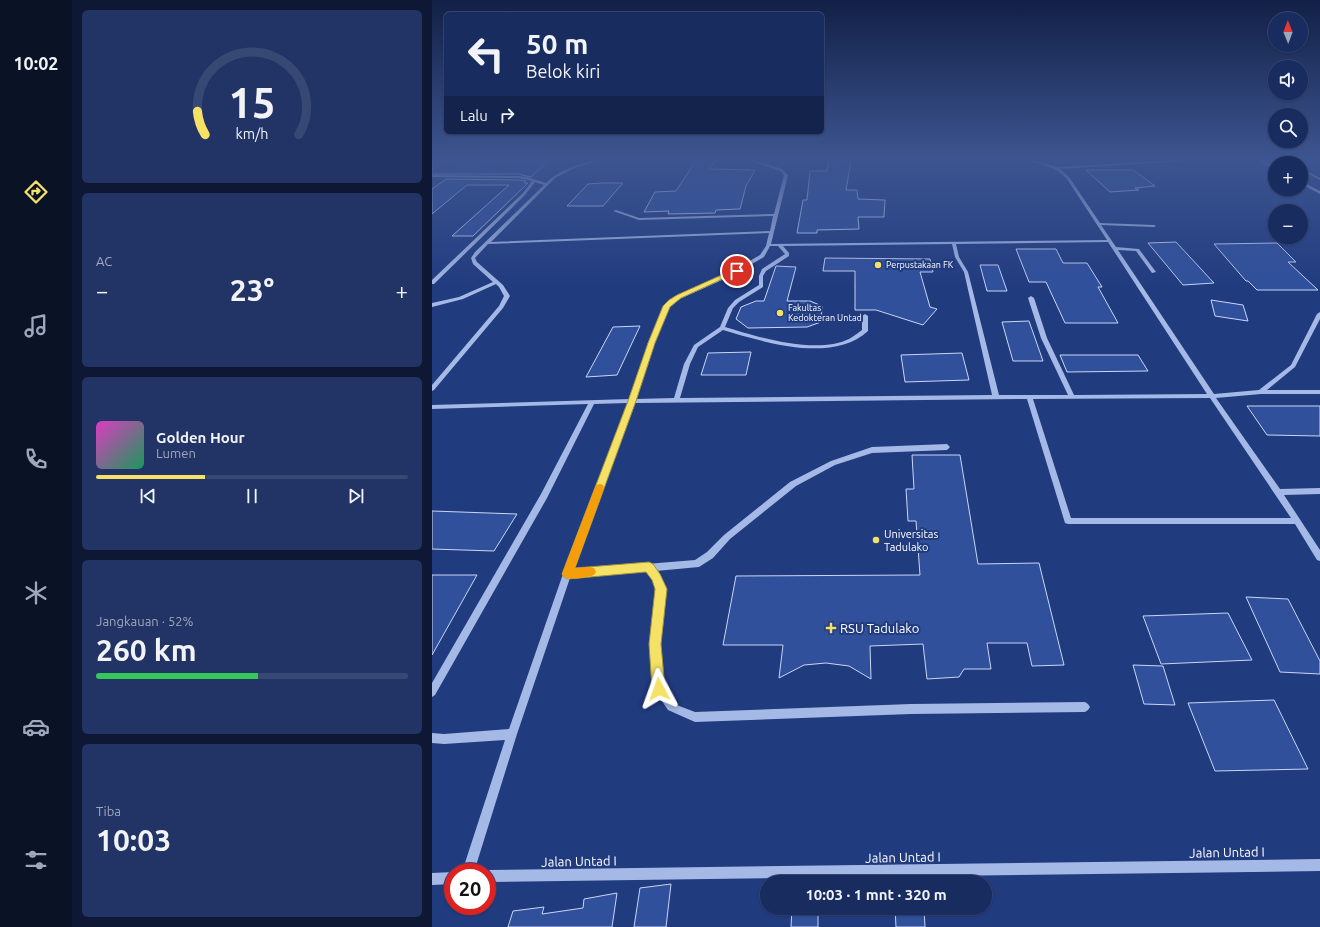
<!DOCTYPE html>
<html lang="id">
<meta charset="utf-8">
<style>
:root{--surface:#192c5f;--page:#223465;--text:#f1f3f6;--muted:#9fa7bd;--line:#374874;--accent:#f4e166}
body{margin:0;font-family:Ubuntu,sans-serif;background:var(--page);color:var(--text);height:100vh;display:flex;flex-direction:column;font-size:15px;white-space:nowrap}
*{box-sizing:border-box;margin:0}
p{font-size:13px;color:var(--muted)}
.icon{flex:none;width:22px;height:22px;fill:none;stroke:currentColor;stroke-width:2;stroke-linecap:round;stroke-linejoin:round}
.map{position:relative;flex:1;overflow:hidden}
.details{display:flex;flex-direction:column;gap:10px;padding:10px;background:#0e1834;width:360px}
.details>*{flex:none}
.guide{position:absolute;left:12px;top:12px;width:380px;height:122px;border-radius:6px;box-shadow:0 1px 3px #0004,0 0 0 1px var(--line);background:#192c5f;color:var(--text);overflow:hidden}
.needle{width:26px;rotate:359deg}
.tools{position:absolute;left:836px;top:12px;display:grid;gap:8px}
.tools a{display:grid;place-items:center;width:40px;height:40px;border-radius:50%;background:var(--surface);box-shadow:0 1px 3px #0004,0 0 0 1px var(--line);font-size:20px}
.speed{position:absolute;left:12px;top:863px;display:flex;gap:8px;font-size:20px;font-weight:700;text-align:center}
.speed>*{display:grid;place-content:center;width:52px;height:52px;border-radius:50%;background:var(--surface);box-shadow:0 1px 3px #0004,0 0 0 1px var(--line);line-height:1}
.speed .limit{border:6px solid #d22;background:#fff;color:#111}
.pin{position:absolute;display:grid;place-items:center;width:34px;height:34px;color:#fff;margin:-17px;border:2px solid #fff;border-radius:50%;box-shadow:0 1px 4px #0007}
.me{position:absolute;width:44px;margin:-22px;rotate:356deg;stroke-linejoin:round;filter:drop-shadow(0 0 3px #0008)}
.turn{display:flex;align-items:center;gap:14px;height:84px;padding:0 16px;font-size:18px}
.turn .icon{width:52px;height:52px;stroke-width:2.5}
.turn b{display:block;font-size:28px;line-height:34px}
.then{display:flex;align-items:center;height:38px;padding:0 16px;background:#0003;gap:8px;font-size:15px}
.big{font-size:30px;font-weight:700;line-height:1.1}
.details .card{flex:1;display:flex;flex-direction:column;justify-content:center;gap:6px;min-width:0;padding:0 14px;border-radius:6px;background:var(--page)}
.details .dial{align-items:center;gap:0}
.dial svg{height:104px;overflow:visible;fill:none;stroke:var(--line);stroke-width:7;stroke-linecap:round;text-anchor:middle}
.dial text{fill:var(--text);stroke:none}
.song{display:flex;align-items:center;gap:12px}
.cover{width:48px;height:48px;border-radius:6px;background:linear-gradient(135deg,hsl(310 70% 55%),hsl(150 70% 35%))}
.played{height:4px;border-radius:2px;background:linear-gradient(90deg,var(--accent) 35%,var(--line) 35%)}
.keys{display:flex;justify-content:space-around;direction:ltr}
.heat{display:flex;justify-content:space-between;align-items:center;font-size:22px;direction:ltr}
.charge{height:6px;border-radius:3px;background:linear-gradient(90deg,#34c759 52%,var(--line) 0)}
.trip{position:absolute;left:328px;top:875px;width:232px;height:40px;border-radius:20px;background:var(--surface);box-shadow:0 1px 3px #0004,0 0 0 1px var(--line);font-weight:700;line-height:40px;text-align:center}
main{display:flex;flex:1;min-height:0}
.tab-bar{display:flex;flex-direction:column;width:72px;justify-content:space-around;align-items:center;background:#0a1226;color:var(--muted)}
.tab-bar .icon{width:28px;height:28px}
.tab-bar .selected{color:var(--accent)}
.tab-bar b{font-size:18px;color:var(--text)}
.map>svg:first-child{display:block}
.building{fill:#30509c;stroke:#c9d6f6}
.lines{fill:none;stroke-linecap:round;stroke-linejoin:round}
.minor{fill:#a5b9e7;fill-rule:evenodd}
.route{fill:#f4e166;stroke:#9f9242}
.slow{fill:#f59e0b}
.poi-dot{fill:#f4e166;stroke:#213b7f;stroke-width:1.5}
.labels{text-anchor:middle;stroke-width:4;stroke-linejoin:round;paint-order:stroke}
.far-poi-label{font-size:9px;fill:#fff;stroke:#213b7f;text-anchor:start}
.poi-label{font-size:11px;fill:#fff;stroke:#213b7f;text-anchor:start}
.near-poi-label{font-size:13px;fill:#fff;stroke:#213b7f;text-anchor:start}
.near-street-label{font-size:13px;fill:#fff;stroke:#213b7f}
</style>
<main>
<nav class="tab-bar">
<b>10:02</b>
<svg class="icon selected" aria-label="directions" viewBox="0 0 24 24"><path d="M12 3l9 9-9 9-9-9zM9 14v-3h6M13 9l2 2-2 2"/></svg>
<svg class="icon" aria-label="music" viewBox="0 0 24 24"><path d="M9 18V5l10-2v13"/><circle cx="6" cy="18" r="3"/><circle cx="16" cy="16" r="3"/></svg>
<svg class="icon" aria-label="phone" viewBox="0 0 24 24"><path d="M5 4h4l2 5-3 2q2 4 5 5l2-3 5 2v4C11 20 4 13 5 4z"/></svg>
<svg class="icon" aria-label="climate" viewBox="0 0 24 24"><path d="M12 3v18M4 7l16 10M4 17L20 7"/></svg>
<svg class="icon" aria-label="car" viewBox="0 0 24 24"><path d="M5 17H2v-5l4-1 3-4h7l3 4 3 1v5h-3M9 17h6M6 11h13"/><circle cx="7" cy="17" r="2"/><circle cx="17" cy="17" r="2"/></svg>
<svg class="icon" aria-label="filters" viewBox="0 0 24 24"><path d="M4 7h16M4 17h16"/><circle cx="9" cy="7" r="2"/><circle cx="15" cy="17" r="2"/></svg>
</nav>
<section class="details">
<div class="card dial"><svg viewBox="0 0 100 80">
<path d="M14 69A42 42 0 1 1 86 69"/>
<path d="M14 69A42 42 0 0 1 8 51" stroke="#f4e166"/>
<text x="50" y="56" font-size="32" font-weight="700">15</text>
<text x="50" y="72" font-size="11">km/h</text>
</svg></div>
<div class="card"><p>AC</p>
<div class="heat"><a>−</a><b class="big">23°</b><a>+</a></div>
</div>
<div class="card">
<div class="song"><i class="cover"></i><div><b>Golden Hour</b><p>Lumen</p></div></div>
<div class="played"></div>
<div class="keys"><svg class="icon" aria-label="previous" viewBox="0 0 24 24"><path d="M18 5L8 12l10 7zM5 5v14"/></svg><svg class="icon" aria-label="pause" viewBox="0 0 24 24"><path d="M8 5v14M16 5v14"/></svg><svg class="icon" aria-label="next" viewBox="0 0 24 24"><path d="M6 5l10 7-10 7zM19 5v14"/></svg></div>
</div>
<div class="card"><p>Jangkauan · 52%</p><b class="big">260 km</b><div class="charge"></div></div>
<div class="card"><p>Tiba</p><b class="big">10:03</b></div>
</section>
<div class="map">
<svg width="888" height="927" viewBox="0 0 888 927">
<rect width="100%" height="100%" fill="#213b7f"/>
<path class="building" d="M50 159 49 160H117L99 177 86 174H0V160Z
M265 159H285L277 169 323 170 314 186 308 209 284 210 283 213 236 214 237 211 212 212 223 192 244 191Z
M397 159H416L415 162 419 161 414 190H425L426 199 453 200 452 217H426L427 229 385 230V233H365L371 200H375L378 171H395Z
M654 170H701L723 186 703 188 707 190 678 192Z
M14 179 86 180 94 181 92 183H96L41 236H20L77 185H35L0 214V189Z
M170 183H191L171 206H135L156 184Z
M744 242 782 283 751 285 716 243Z
M845 243 864 262H856L886 290H825L816 281H814L782 244Z
M584 249H624L631 263H655L670 287H666L686 323H633L614 282H597Z
M393 258 498 259 501 272H488L498 307 505 309 491 325 444 310H423V271H391Z
M548 265H566L575 291H555Z
M344 266 364 267 355 301H378L390 306 389 322 375 327 316 328 304 319 309 307 324 301H332Z
M779 300 811 305 816 321 783 316Z
M597 321 611 361H581L570 322Z
M208 326 185 375 154 377 181 327Z
M319 352 314 375H269L276 353Z
M530 353 537 380 473 382 469 355Z
M628 355H706L716 371 635 372Z
M815 406H888V436L835 435Z
M480 455H528L546 564 607 563 632 665 600 666 595 643H555L559 669H532L527 677 495 679 491 644 438 646 439 679 417 666 394 663 372 665 347 678 351 645H291L304 576 488 575 484 521H476L474 489H482Z
M0 511 85 514 62 551 0 549Z
M0 575H45L0 655Z
M814 597 856 599 888 661V674L848 672Z
M796 613 820 660 729 664 711 616Z
M701 665 731 666 743 705 712 704Z
M842 700 876 769 783 771 756 703Z
M239 884 234 927H202L208 888Z
M185 893 180 927H76L81 911 112 907 110 914 151 908 152 899Z
M360 908H386V927H359Z
M463 908H492L493 927H464Z"/>
<g class="lines">
<path class="minor" d="M172 159H176L145 167 123 178 59 242 338 231 341 216 207 220 181 211 184 210 207 218 342 214 352 175 348 171 316 160V159H319L350 169 356 175 339 244 675 240 635 179C623 166 608 164 593 160V159L612 163 625 167 767 159 766 160 628 169 637 177 668 223 722 225 724 226 722 227 669 225 684 247 707 249 724 272 720 273 704 251 686 250 782 394 827 390 859 365 885 314 888 312V319L863 367 835 390H888V394H829L784 398 848 489 888 488V494L852 495 888 550V561L885 560 863 524H636L633 523 595 399 202 403 141 570 263 560 275 552 292 535 358 482 399 461 440 447 515 444 518 447 515 450 440 453 403 465 364 486 298 539 281 558 267 567 224 571 233 589 228 644 232 687 242 704 263 712 479 704 653 702 656 704 658 707 656 710 653 712 479 714 263 722 236 710 222 689 218 644 225 589 221 579 215 571 138 578 85 734 42 872H30L73 740 12 744 0 743V733L12 734 77 729 131 574 196 403 162 404 115 498 3 695 0 697V683L109 494 156 404 0 409V405L198 399 216 343 231 307 237 300 295 274 328 255 334 246 337 233 56 244 43 258 45 262 71 285 78 296 71 308 2 390 0 391V385L67 306 72 296 67 287 64 284 31 299 0 307V303L27 297 61 282 41 264 39 258 43 252 112 185 103 182 93 195 2 284H0V280L91 193 100 181 86 178 0 177V175L86 176 95 177 114 183C130 167 151 163 172 159ZM676 242 775 394 642 395 615 338 602 298 599 296 596 298 609 338 636 395H567L536 272 527 257 524 244ZM520 244 523 257 532 272 560 395 248 398 258 364 266 347 291 330C332 342 400 364 436 331V316L433 314 430 316V330C426 333 422 336 417 339 384 355 326 337 293 327L301 308 307 302 331 287V276L334 271 357 256V253L351 246ZM338 246H346L353 254 330 269 327 276V285L303 300 296 308 288 327 262 345 252 364 242 398 204 399 222 343 236 307 241 302 299 276 332 257ZM778 398 859 518H639L601 399Z
M823 159H827L843 167V169Z
M846 159H850L859 163H854Z
M869 168 888 178V180L869 170Z
M869 181 888 191V194L869 184Z
M888 859V871L55 882V872H51L55 870Z
M21 872V884L0 885V873Z"/>
</g>
<linearGradient id="sky" x2="0" y2="1"><stop stop-color="#122046"/><stop offset="0.55" stop-color="#3d5590"/><stop offset="1" stop-color="#3d5590" stop-opacity="0"/></linearGradient>
<rect width="888" height="288" fill="url(#sky)"/>
<path class="route" d="M303 269 308 271 249 298 238 307 223 343 204 401 143 568 217 562 221 564 228 574 235 589 229 644 233 689 231 693 227 695 222 693 220 689 217 644 223 589 220 580 214 572 136 579 132 577 130 574 196 401 216 343 231 306 237 300 245 295Z"/>
<path class="slow" d="M168 484 171 485 172 488 143 568 158 567 162 568 164 572 162 575C154 578 140 580 132 577L130 574 163 488 164 485Z"/>
<g class="poi-dot">
<circle cx="446" cy="265" r="4"/>
<circle cx="348" cy="313" r="4"/>
<circle cx="444" cy="540" r="4"/>
<path d="M397 622h4v4h4v4h-4v4h-4v-4h-4v-4h4z"/>
</g>
<g class="labels">
<g class="far-poi-label">
<text x="454" y="268">Perpustakaan FK</text>
<text x="356" y="311">Fakultas<tspan x="356" dy="10">Kedokteran Untad</tspan></text>
</g>
<g class="poi-label">
<text x="452" y="538">Universitas<tspan x="452" dy="13">Tadulako</tspan></text>
</g>
<g class="near-poi-label">
<text x="408" y="633">RSU Tadulako</text>
</g>
<g class="near-street-label">
<text transform="translate(795 852) rotate(-1)" y="5">Jalan Untad I</text>
<text transform="translate(471 857) rotate(-1)" y="5">Jalan Untad I</text>
<text transform="translate(147 861) rotate(-1)" y="5">Jalan Untad I</text>
</g>
</g>
</svg>
<div class="tools">
<a><svg class="needle" viewBox="-14 -14 28 28"><path d="M0-13l5 13h-10z" fill="#e53935"/><path d="M0 13l5-13h-10z" fill="#9fa7bd"/></svg></a>
<a><svg class="icon" aria-label="sound" viewBox="0 0 24 24"><path d="M4 9h4l5-4v14l-5-4H4zM17 9q2 3 0 6"/></svg></a>
<a><svg class="icon" aria-label="search" viewBox="0 0 24 24"><circle cx="10" cy="10" r="6"/><path d="M15 15l6 6"/></svg></a>
<a>+</a>
<a>−</a>
</div>
<div class="speed"><div class="limit">20</div></div>
<div class="pin" style="left:305px;top:271px;background:#d93025"><svg class="icon" aria-label="arrive" viewBox="0 0 24 24"><path d="M6 21V4h12l-3 4 3 4H6"/></svg></div>
<svg class="me" style="left:227px;top:689px" viewBox="-20 -20 40 40"><path d="M0-17L14 15 0 8-14 15z" fill="#f4e166" stroke="#fff" stroke-width="4"/></svg>
<div class="trip">10:03 · 1 mnt · 320 m</div>
<div class="guide">
<div class="turn"><svg class="icon" aria-label="left" viewBox="0 0 24 24"><path d="M17 20v-9H6M10 6l-5 5 5 5"/></svg><div><b>50 m</b>Belok kiri</div></div>
<div class="then">Lalu<svg class="icon" aria-label="right" viewBox="0 0 24 24"><path d="M7 20v-9h11M14 6l5 5-5 5"/></svg></div>
</div>
</div>
</main>
